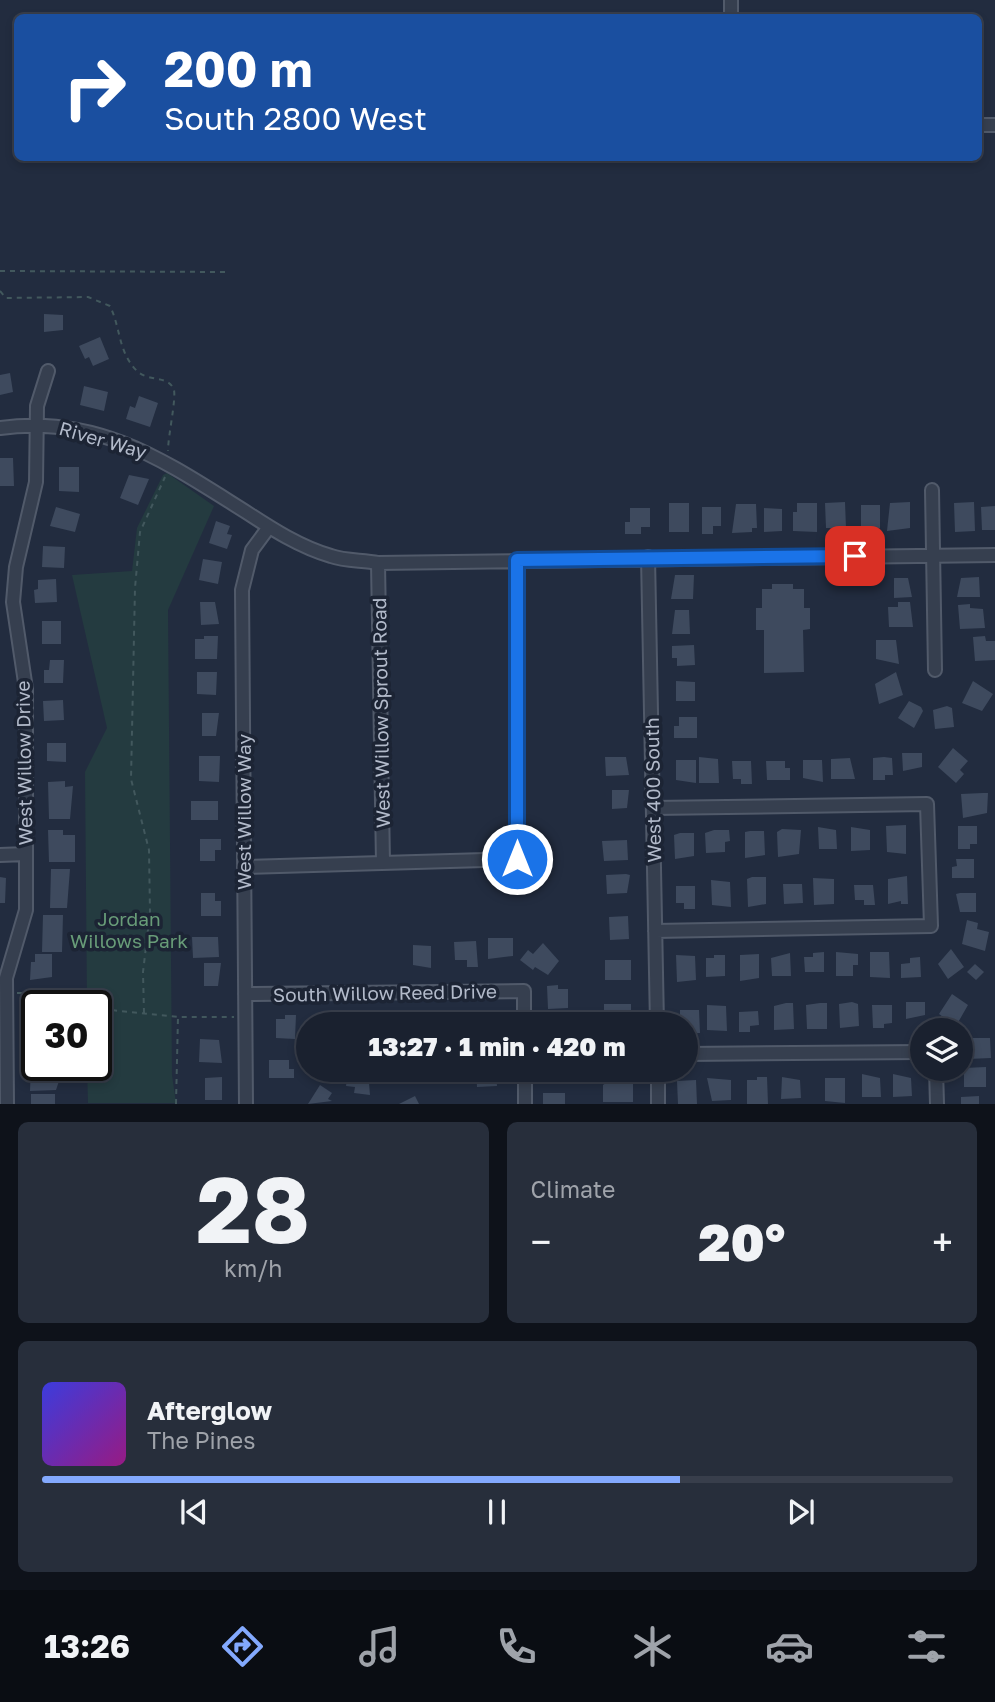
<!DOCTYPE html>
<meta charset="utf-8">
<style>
:root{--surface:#1a212f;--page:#272e3b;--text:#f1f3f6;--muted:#9fa3aa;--line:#383e4b;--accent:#83a9fe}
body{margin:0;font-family:"Golos Text",sans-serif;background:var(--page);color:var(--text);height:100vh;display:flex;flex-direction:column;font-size:26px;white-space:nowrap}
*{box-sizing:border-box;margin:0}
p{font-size:23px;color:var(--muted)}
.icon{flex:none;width:38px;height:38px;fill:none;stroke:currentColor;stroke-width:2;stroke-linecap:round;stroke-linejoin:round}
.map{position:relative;height:1104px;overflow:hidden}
.sheet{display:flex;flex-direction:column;gap:18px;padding:18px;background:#0e121a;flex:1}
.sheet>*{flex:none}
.banner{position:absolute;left:14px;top:14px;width:968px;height:147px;border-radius:10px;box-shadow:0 4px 10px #0003,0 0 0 2px var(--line);background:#1a4fa0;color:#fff;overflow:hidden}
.fabs{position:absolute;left:910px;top:1018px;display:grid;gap:14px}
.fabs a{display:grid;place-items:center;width:63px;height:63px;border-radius:50%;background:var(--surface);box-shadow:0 4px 10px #0003,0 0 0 2px var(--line);font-size:35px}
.speed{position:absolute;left:21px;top:990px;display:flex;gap:14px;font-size:35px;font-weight:700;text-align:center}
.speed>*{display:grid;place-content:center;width:91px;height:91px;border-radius:50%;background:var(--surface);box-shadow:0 4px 10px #0003,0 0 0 2px var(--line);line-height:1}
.speed .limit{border:4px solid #111;border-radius:10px;background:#fff;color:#111}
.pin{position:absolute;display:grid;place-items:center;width:60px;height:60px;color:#fff;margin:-30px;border-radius:14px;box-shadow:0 4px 10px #0006}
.me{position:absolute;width:77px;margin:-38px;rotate:0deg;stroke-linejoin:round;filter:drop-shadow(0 0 5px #0008)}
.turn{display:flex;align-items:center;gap:24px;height:147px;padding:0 35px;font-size:32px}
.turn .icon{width:91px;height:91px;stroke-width:2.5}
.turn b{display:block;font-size:49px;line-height:60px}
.big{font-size:52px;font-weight:800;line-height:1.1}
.sheet .card{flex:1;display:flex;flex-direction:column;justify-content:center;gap:10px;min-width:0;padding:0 24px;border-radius:10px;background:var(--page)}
.sheet .dial{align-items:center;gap:0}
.dial b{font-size:91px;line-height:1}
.song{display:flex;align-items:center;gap:21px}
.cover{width:84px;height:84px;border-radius:10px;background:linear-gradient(135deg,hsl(240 70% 55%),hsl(310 70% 35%))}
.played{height:7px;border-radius:4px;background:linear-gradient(90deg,var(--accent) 70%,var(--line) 70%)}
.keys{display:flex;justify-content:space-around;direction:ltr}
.heat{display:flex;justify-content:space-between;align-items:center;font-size:38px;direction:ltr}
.sheet .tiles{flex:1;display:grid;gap:18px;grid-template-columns:1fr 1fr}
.card:last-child{grid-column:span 2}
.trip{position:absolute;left:296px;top:1012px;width:402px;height:70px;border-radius:35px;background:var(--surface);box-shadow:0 4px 10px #0003,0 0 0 2px var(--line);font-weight:800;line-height:70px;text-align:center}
.tab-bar{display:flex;height:112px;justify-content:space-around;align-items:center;background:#0a0d13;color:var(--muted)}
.tab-bar .icon{width:49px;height:49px}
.tab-bar .current{color:var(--accent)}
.tab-bar b{font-size:32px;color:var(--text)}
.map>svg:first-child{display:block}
.green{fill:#243b40}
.building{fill:#3e4a5e}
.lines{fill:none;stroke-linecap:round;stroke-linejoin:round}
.street-casing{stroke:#515a6a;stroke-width:16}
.path{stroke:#42585d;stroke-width:2;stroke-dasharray:5 5;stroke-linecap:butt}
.street{stroke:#363f4f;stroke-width:12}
.route-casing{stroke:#114b97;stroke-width:18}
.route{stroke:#1a73e8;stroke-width:12}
.labels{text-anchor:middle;stroke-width:7;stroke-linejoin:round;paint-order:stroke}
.street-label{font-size:19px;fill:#b2baca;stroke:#1c2434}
.park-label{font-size:19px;fill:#689c78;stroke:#1c2434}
</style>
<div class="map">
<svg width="995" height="1104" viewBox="0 0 995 1104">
<rect width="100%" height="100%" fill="#222c3f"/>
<path class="green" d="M167 473 214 506 168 610 172 1075 176 1103H88L87 1066H96V1006H87L85 772 107 728 72 575 132 571 137 528 163 475Z"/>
<path class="building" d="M44 314 63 315V330L44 332Z
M100 337 109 359 93 366 89 357 85 359 79 346Z
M10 373 13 392 0 395V375Z
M84 386 108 392 104 411 80 405Z
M139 396 158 403 150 427 126 419 130 406 135 408Z
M0 458H13L14 486H0Z
M59 467H79V492L59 491Z
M129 475 149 479 138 505 120 498Z
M845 502 846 528H826L825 503Z
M910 502V528L887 531 890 503Z
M974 502 975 531 955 532 954 503Z
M669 503H689V532H669Z
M797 503H817V532L793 531V512H797Z
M736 504H756L757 528H752V532L732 533Z
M861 505H880V528H861Z
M995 506V530H982L981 507Z
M56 507 80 514 75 532 50 526Z
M702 507H721V526H713V534H702Z
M630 508H650V527H641V534H625V522H630Z
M764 508 782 509V531L764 532Z
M216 521 230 526 227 534 232 535 227 549 209 543Z
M43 546 65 547 64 568 42 567Z
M203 559 222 562 218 584 199 580Z
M675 575H694L693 599H671Z
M979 577 980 597H957L961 578Z
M894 578H908L912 597 894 598Z
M56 579 57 602 35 603 34 590 38 589V580Z
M772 584H793V589H804V608H810V629L803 630 804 672 764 673V630H756V608H762V589H772Z
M200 602H215L219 624 201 625Z
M898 602H910L913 627H889L888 607H898Z
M970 604V608L983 609 985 628 960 629 958 605Z
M675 610H689L690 634H672Z
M42 621H61V644H42Z
M204 636H218L217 659H195V639H204Z
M985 636 986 641H995V660L975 661 973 637Z
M876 640H896L899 664 876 659Z
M694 645 695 665 677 666V658H672V646Z
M50 660H64L63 683H44V670H49Z
M197 672H217L216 695 197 694Z
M896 672 903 695 879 704 875 684Z
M676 681 695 682V701H676Z
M973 681 993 694 982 711 962 703Z
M63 700 64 720 44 721 43 701Z
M909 701 921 707 923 711 914 728 898 718Z
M947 706 952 708 954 727 935 729 933 710Z
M202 713H219L216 736H202Z
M679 717H697V738H674V726H679Z
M47 743H66V762L47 761Z
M953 748 968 761 960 770 964 774 956 783 938 767Z
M902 753H922V767L903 771Z
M199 756H220L219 782 199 781Z
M605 757H626L629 775 606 776Z
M699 757 718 759 719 783H699Z
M884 757 892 758 893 775H885V780H873V758Z
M850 758 855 779H831V759Z
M676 760H696V783L676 780Z
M803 760H822L823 782 803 778Z
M732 761H751L752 784H741V779H733Z
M766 761H785V768H790V780H767Z
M65 781V787L73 786 70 819H49L48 782Z
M612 790H629L627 808 612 809Z
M983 793H988L987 813 963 818 961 794Z
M191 801H218V820H191Z
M906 825V854L887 852 886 826Z
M958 826H977V844H970V849H958Z
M818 827 836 830 837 849H819Z
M851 827 870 830V850L851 851Z
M782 829 801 830 799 854 778 857 777 832Z
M48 830H63V835H75V862H49Z
M714 830H729L730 841 725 842V852L706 853 705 833Z
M750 831H764L765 855 745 858V832Z
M680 833H694V856L675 859 674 835Z
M200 839H221V850H215V861H200Z
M627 840 628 860 604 861 602 841Z
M956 859H974V878H952V867L957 866Z
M51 869H70L67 908H50Z
M626 874 630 875 627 893 607 894 606 875Z
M907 876 908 904H901V901L888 904V879Z
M0 877 6 878 5 903H0Z
M752 877H766V904L748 907 747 879Z
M813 878 834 879V904L814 905Z
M711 880 730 882 731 907 712 905Z
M783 884H802L803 903 784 904Z
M854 885H873L875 905H864V900H855Z
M676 886H695V909H684V903H676Z
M201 893H215V901H221V916H201Z
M960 893H976V912H960L956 894Z
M43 915H63L62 952H42Z
M628 916 629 939 610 940 609 917Z
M967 920 978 923 977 929 989 932 985 951 962 944Z
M192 937H218L219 957 193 958Z
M488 938H513V956L488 959Z
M476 941 478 967H467V960H455L454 942Z
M543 943 559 961 548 975 535 967 533 970 520 960 528 950 533 954Z
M413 945 431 946V968L413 965Z
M951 949 964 967 948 979 938 964Z
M824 952V972H805L804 957H813V953Z
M836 952 858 954V965H853V976H836Z
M870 952H889L890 978 870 977Z
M790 953 791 976H772L771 958Z
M35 954H52V977L30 980 31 962H35Z
M759 954V978L740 981V955Z
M676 955 695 956 696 980 677 982Z
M714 955H725V976L706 977V958H714Z
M920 957 921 977 901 978V964L910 963V958Z
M605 960H631V980H605Z
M204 963H221L218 986H204Z
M975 964 984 972 976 980 967 972Z
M558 985V989H568V1008L548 1009 547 986Z
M952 994 968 1005 956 1026 939 1014Z
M47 996V1006H37V1024H27L29 997Z
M852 1002 858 1004 859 1026 840 1028 839 1004Z
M906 1002H925V1015L906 1019Z
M786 1003H793L794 1029 774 1030V1006Z
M820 1003H827V1029H807L806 1005Z
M604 1004H631V1024H604Z
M707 1005 726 1006 727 1031 707 1030Z
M872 1005H892V1023L884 1024V1028H873Z
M469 1010H498V1024H469Z
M680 1010H699L700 1033H688L686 1024H680Z
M442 1011H459V1024H427V1013L442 1014Z
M758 1011 759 1025 750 1026V1032H739V1012Z
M418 1012V1024H386V1019L402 1018 401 1013Z
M366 1014H378V1024H360V1018H366Z
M285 1015H296L295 1039 276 1038V1019H285Z
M324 1015H336V1024H318V1019H324Z
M569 1018V1024H543V1019Z
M27 1029H37V1058H27Z
M968 1038H990L991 1058 968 1059Z
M200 1039 219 1040 222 1063 199 1062Z
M269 1060H289V1069H294V1078H269Z
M31 1064 55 1066V1075H61L56 1090 30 1091Z
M986 1067V1087H964V1068Z
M348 1069 368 1070 370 1095 354 1093 355 1087 346 1086Z
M476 1069H496L497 1086 477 1087Z
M543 1069H564V1078H543Z
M862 1074 880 1078 881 1097H862Z
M893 1074 911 1078 912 1096 893 1097Z
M222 1077V1100H205V1078Z
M757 1077H767L768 1104H747V1080H757Z
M782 1077 800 1080 801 1098 781 1099Z
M707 1078 731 1080V1100L712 1101Z
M825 1078H845V1103L825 1101Z
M696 1080 697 1104H678L677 1081Z
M607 1082H633V1102H603V1085Z
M320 1085 332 1093 328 1099 332 1101 308 1104Z
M543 1093H565V1104H543Z
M31 1094H55V1104H31Z
M415 1096 419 1104H399Z
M979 1096V1104H961V1097Z"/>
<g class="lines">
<defs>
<path id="street" d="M731 0V18
M978 125H995
M0 428C99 414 166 462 246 512 272 529 300 547 331 556 345 561 363 560 378 563L995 555
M932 490 935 670
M648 557 657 1024
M378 563 383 863
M653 808 927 804 931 926 655 931
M0 855 26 854
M244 867 517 859V560
M245 994 524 991V1024
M686 1054 922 1052
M525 1069V1104
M658 1069V1104
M936 1069 937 1104
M7 1104 6 978 26 910V689L13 602 16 567 36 482 37 406 48 371
M246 1104 242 590 252 550 269 527"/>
</defs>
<use href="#street" class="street-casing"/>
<path class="path" d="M0 271 228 272
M0 291 6 298 88 297 110 306C121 329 118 352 137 371 148 382 169 375 174 390 176 401 168 436 168 451
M17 993H84L111 1010 178 1017H234
M144 1013 143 972 150 913 149 850 131 779 135 588 140 532 165 477
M176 1104 178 1017"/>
<use href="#street" class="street"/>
</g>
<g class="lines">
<defs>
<path id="route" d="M517 859V560L855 556"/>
</defs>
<use href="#route" class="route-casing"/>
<use href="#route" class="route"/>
</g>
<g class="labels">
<g class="street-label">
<text transform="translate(103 440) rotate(16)" y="7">River Way</text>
<text transform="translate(381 713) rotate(-91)" y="7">West Willow Sprout Road</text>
<text transform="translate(24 763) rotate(-91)" y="7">West Willow Drive</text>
<text transform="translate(653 790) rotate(-91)" y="7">West 400 South</text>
<text transform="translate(244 812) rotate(-90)" y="7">West Willow Way</text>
<text transform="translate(385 993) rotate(-1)" y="7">South Willow Reed Drive</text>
</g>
<g class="park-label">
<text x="129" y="926">Jordan<tspan x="129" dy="22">Willows Park</tspan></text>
</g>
</g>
</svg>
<div class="fabs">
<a><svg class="icon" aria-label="layers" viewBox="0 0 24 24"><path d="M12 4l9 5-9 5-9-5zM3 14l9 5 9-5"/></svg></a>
</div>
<div class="speed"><div class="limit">30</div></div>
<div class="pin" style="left:855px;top:556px;background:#d93025"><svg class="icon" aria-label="arrive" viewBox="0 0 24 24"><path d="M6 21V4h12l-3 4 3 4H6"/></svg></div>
<svg class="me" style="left:517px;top:859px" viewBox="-20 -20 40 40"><circle r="17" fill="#1a73e8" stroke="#fff" stroke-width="3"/><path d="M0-11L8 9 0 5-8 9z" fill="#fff"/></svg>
<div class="trip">13:27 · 1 min · 420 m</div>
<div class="banner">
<div class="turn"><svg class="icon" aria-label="right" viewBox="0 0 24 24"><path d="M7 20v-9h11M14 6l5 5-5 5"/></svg><div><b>200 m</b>South 2800 West</div></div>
</div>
</div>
<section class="sheet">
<div class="tiles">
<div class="card dial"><b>28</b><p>km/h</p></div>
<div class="card"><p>Climate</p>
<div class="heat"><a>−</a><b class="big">20°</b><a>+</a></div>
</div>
<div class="card">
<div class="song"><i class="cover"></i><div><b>Afterglow</b><p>The Pines</p></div></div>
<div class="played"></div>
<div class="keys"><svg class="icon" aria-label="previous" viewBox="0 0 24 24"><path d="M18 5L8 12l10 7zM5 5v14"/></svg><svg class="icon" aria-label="pause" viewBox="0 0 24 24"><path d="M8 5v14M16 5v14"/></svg><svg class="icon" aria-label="next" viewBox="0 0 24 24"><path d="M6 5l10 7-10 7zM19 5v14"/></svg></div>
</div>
</div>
</section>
<nav class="tab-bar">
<b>13:26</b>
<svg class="icon current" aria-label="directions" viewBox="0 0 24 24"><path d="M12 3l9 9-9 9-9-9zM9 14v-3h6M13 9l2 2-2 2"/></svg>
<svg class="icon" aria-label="music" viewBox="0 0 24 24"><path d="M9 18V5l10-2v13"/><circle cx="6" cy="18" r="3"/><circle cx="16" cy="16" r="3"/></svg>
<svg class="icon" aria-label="phone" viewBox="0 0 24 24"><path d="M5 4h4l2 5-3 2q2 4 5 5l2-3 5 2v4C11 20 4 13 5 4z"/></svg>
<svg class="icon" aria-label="climate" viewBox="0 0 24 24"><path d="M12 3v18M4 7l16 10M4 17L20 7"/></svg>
<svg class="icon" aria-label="car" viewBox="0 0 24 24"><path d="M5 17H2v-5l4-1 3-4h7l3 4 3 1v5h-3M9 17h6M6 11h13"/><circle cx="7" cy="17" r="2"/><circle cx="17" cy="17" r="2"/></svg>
<svg class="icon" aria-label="filters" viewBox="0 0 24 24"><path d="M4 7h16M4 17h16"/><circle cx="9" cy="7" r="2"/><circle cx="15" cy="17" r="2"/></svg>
</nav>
